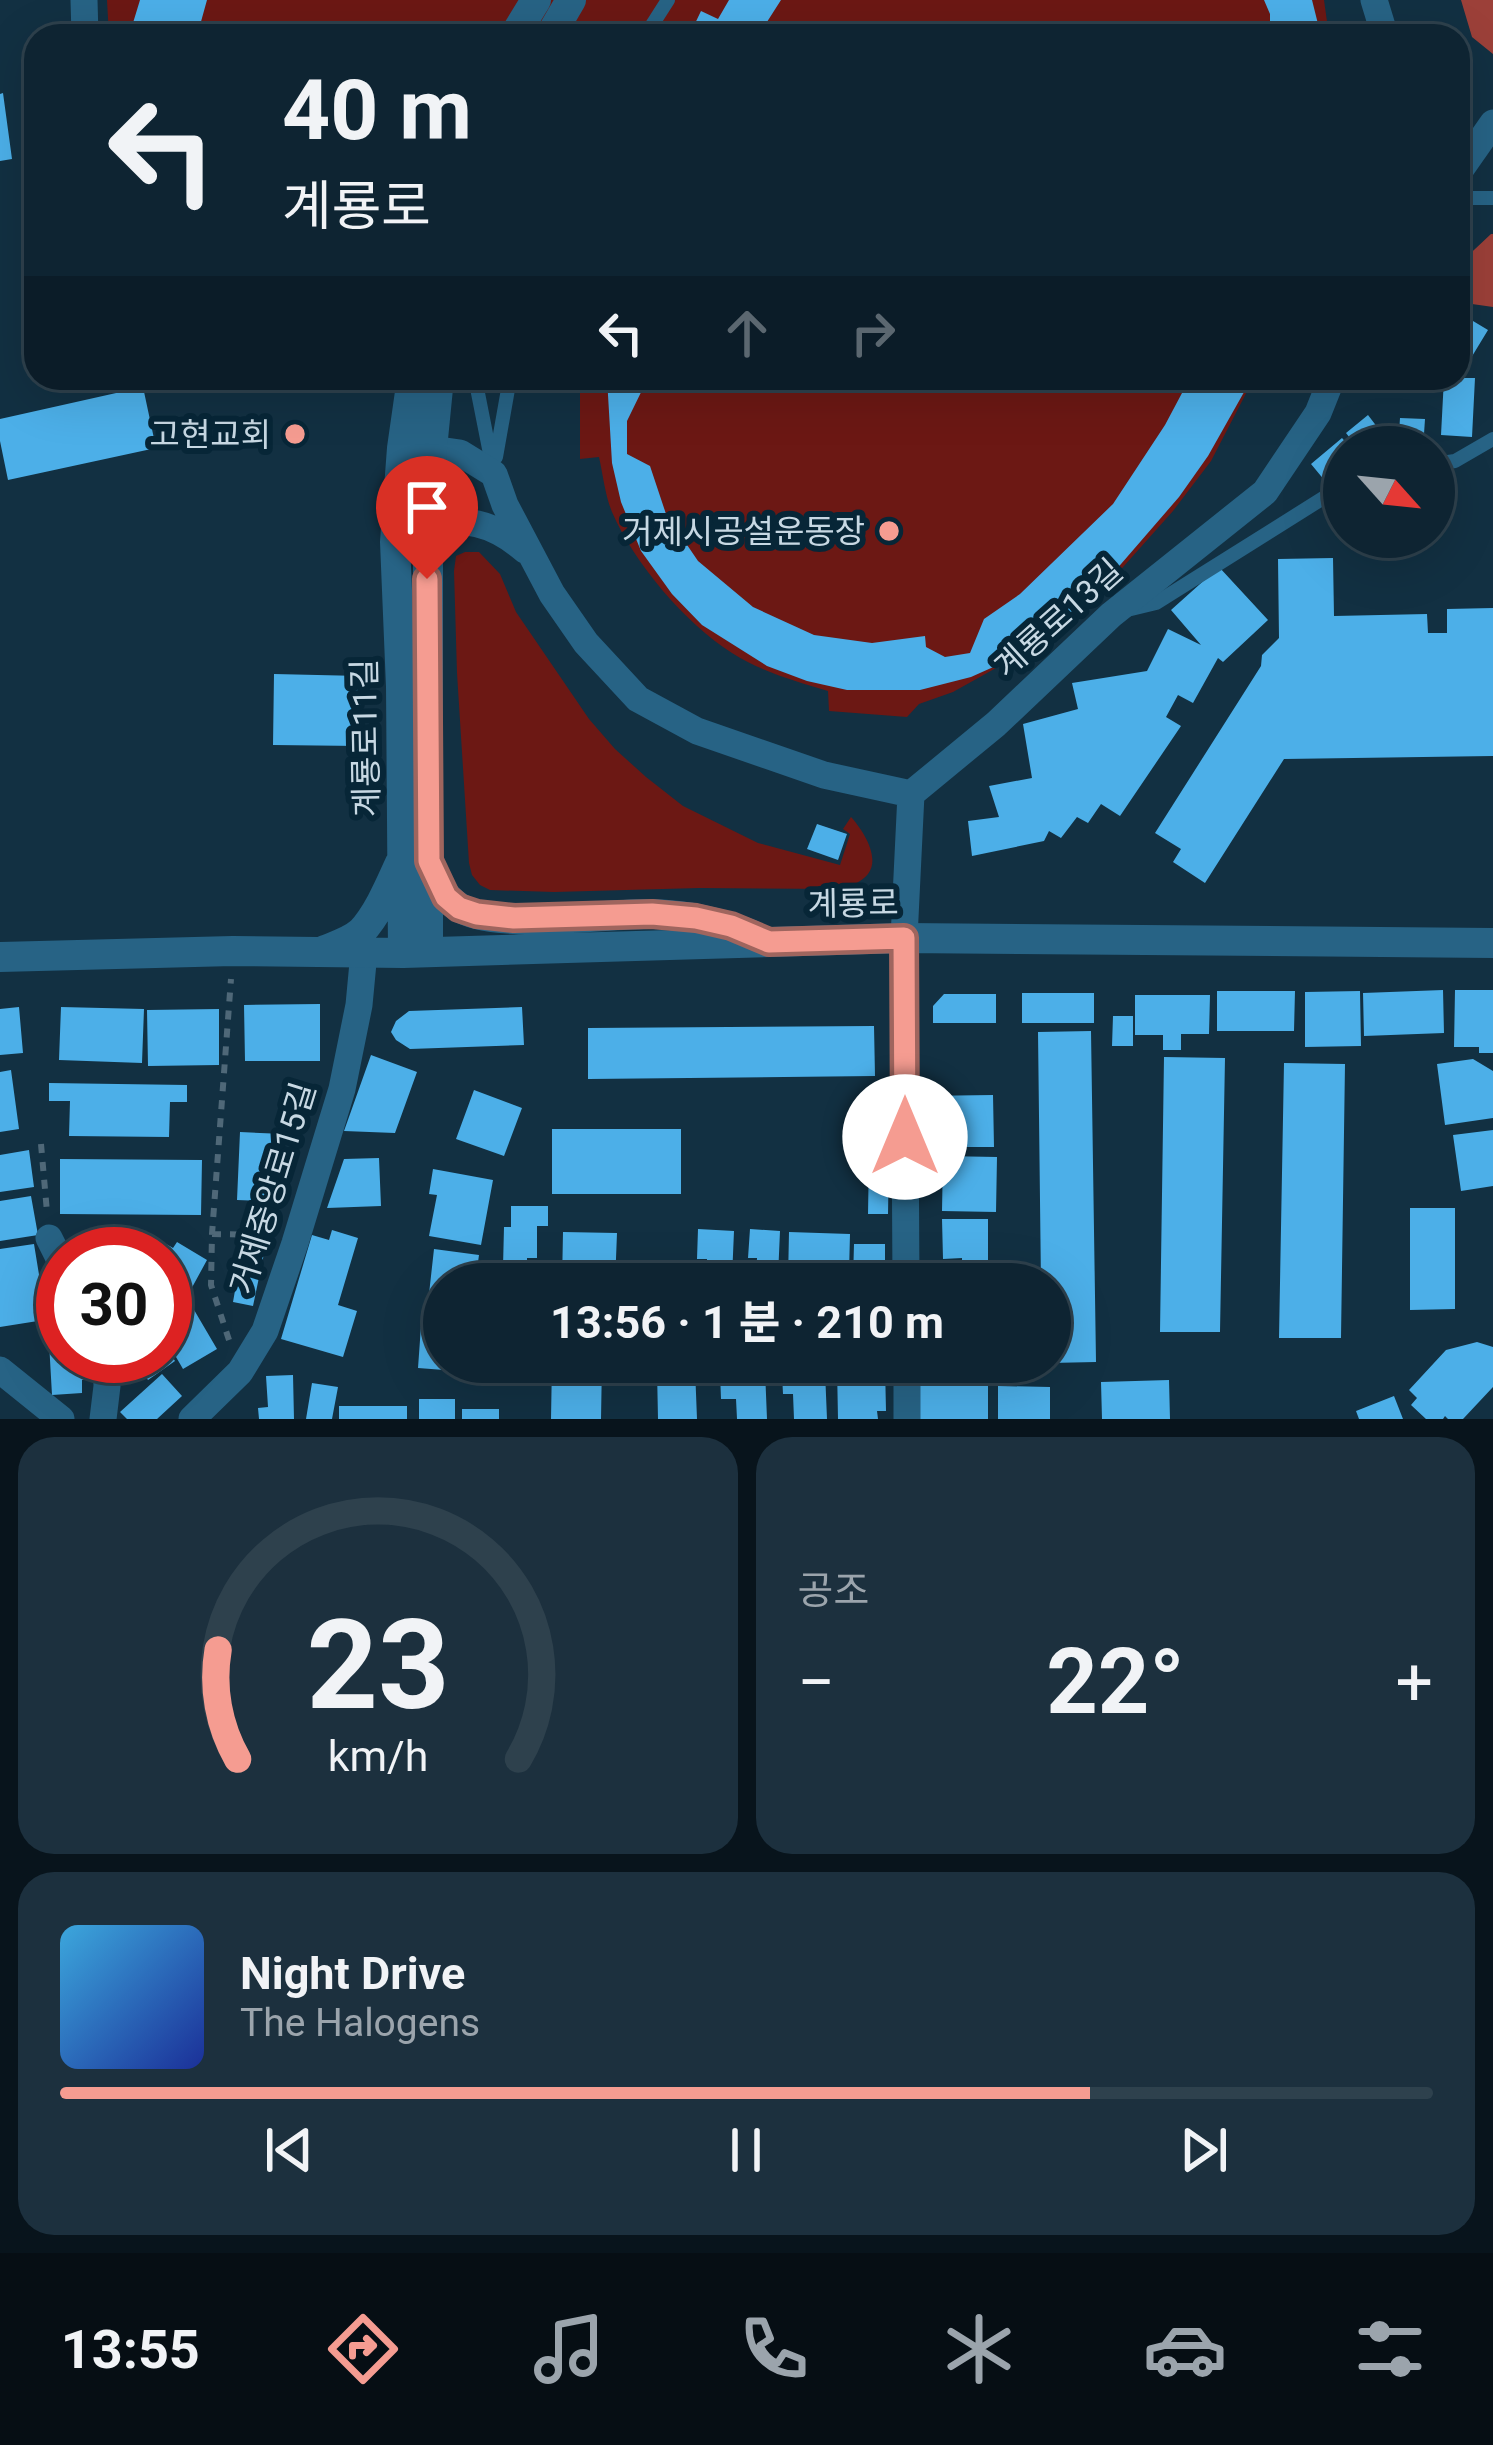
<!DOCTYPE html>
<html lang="ko">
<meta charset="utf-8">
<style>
:root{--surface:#0e2432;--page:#1c303e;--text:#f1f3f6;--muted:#9ba4ac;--line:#2e414d;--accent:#f59c91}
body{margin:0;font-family:Roboto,"Noto Sans KR",sans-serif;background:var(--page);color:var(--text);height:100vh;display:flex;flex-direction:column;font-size:45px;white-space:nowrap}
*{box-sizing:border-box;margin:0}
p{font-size:39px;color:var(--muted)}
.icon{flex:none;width:66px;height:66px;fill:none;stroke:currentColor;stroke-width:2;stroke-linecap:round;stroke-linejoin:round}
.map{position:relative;height:1419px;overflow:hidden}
.details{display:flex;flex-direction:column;gap:18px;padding:18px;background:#08141c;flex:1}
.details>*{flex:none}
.top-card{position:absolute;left:24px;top:24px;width:1446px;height:366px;border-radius:36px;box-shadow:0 12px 48px #0002,0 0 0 3px var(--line);background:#0e2432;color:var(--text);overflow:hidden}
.needle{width:78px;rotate:117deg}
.controls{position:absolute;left:1323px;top:426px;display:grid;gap:24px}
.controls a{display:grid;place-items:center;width:132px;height:132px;border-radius:50%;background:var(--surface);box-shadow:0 12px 48px #0002,0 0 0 3px var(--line);font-size:60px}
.speed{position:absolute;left:36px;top:1227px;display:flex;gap:24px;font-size:60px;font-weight:700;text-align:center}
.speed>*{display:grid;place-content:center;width:156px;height:156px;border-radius:50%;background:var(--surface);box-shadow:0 12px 48px #0002,0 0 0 3px var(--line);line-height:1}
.speed .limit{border:18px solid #d22;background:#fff;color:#111}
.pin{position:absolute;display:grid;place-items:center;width:102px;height:102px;color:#fff;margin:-123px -51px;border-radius:50% 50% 50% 0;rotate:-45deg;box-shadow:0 0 12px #0007}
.pin .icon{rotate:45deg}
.me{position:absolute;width:132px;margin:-66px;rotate:0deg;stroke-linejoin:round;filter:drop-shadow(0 0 9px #0008)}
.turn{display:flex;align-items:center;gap:42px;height:252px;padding:0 60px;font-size:54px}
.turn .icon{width:156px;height:156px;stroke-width:2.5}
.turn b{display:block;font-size:84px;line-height:102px}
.lanes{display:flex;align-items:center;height:114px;padding:0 60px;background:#0003;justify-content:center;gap:60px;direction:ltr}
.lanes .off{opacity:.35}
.big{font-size:90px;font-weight:700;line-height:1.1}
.details .card{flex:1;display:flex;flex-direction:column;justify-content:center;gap:18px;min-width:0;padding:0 42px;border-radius:36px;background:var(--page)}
.details .dial{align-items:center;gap:0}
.dial svg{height:312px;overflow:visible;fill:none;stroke:var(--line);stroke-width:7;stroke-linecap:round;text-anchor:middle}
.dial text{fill:var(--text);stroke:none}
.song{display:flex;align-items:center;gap:36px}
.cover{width:144px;height:144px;border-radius:18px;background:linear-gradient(135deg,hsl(200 70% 55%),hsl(230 70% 35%))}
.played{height:12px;border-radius:6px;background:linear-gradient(90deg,var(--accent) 75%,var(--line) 75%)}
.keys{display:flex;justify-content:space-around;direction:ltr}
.heat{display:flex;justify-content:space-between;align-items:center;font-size:66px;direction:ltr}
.details .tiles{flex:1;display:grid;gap:18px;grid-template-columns:1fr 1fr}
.card:last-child{grid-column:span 2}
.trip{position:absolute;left:423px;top:1263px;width:648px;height:120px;border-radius:60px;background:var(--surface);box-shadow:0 12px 48px #0002,0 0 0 3px var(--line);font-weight:700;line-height:120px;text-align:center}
.dock{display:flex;height:192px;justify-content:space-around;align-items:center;background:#060e14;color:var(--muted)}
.dock .icon{width:84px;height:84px}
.dock .selected{color:var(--accent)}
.dock b{font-size:54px;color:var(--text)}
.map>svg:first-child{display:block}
.green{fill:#6c1814}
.forest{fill:#9c4039}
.building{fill:#4cafe8}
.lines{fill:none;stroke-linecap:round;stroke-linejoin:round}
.path{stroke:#4f6878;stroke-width:6;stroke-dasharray:9 9;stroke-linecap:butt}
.service{stroke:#276385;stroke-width:14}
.minor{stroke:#276385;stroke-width:27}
.tertiary{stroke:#276385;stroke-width:30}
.route-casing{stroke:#9f655e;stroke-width:30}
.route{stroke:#f59c91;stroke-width:21}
.poi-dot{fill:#f59c91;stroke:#072637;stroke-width:4.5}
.labels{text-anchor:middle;stroke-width:12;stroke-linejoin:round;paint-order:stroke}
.poi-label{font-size:33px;fill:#c7d8e3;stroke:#072637;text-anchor:end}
.street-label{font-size:33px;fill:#c7d8e3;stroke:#072637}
</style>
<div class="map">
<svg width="1493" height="1419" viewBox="0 0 1493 1419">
<rect width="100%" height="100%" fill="#123042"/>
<path class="green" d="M107 0H1324L1329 36H109Z
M580 378H1254L1211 461 1173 511 1091 603 1055 635 953 692 919 704 907 717 829 711 828 691C795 681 762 672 732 653 685 623 634 563 612 512 605 495 603 475 599 457L580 459Z
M465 552H479L500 574 516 612 589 719 615 749 646 777 683 806 758 843 840 865 850 834 843 829 851 817C862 829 881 857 868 874 862 882 850 886 841 889L699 888 554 892 490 890 480 885 472 875 469 863 457 673 454 571 456 556Z"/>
<path class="forest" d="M1461 0H1493V54L1472 37Z
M1491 234H1493V307L1458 302V265Z"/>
<path class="building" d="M140 0H207L197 36H129Z
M729 0H781L758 36H689L701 11 718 19Z
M1264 0H1312L1321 36H1270V14Z
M3 93 12 159 0 161V94Z
M1458 312 1488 330 1471 358 1458 350Z
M607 378H648L627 421V454L650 466 666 514 698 561 753 607 814 635 872 643 925 636 926 647 945 657 970 653 984 619 1020 594 1113 504 1165 425 1190 378H1252L1208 456 1179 497 1089 601 1054 632 1020 655 971 677 920 690H847L807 681 767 666 702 625 672 594 641 551 621 502 612 463Z
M1392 378H1436L1434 392 1391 387Z
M1444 378H1475L1472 437 1441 435Z
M143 387 156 448 8 480 0 441V419Z
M1368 415 1384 436 1370 447H1357L1346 433Z
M1400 418 1425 419 1424 434 1399 433Z
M1342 438 1350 447H1344V475L1330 487 1311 464Z
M1333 558 1334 616 1427 614 1428 633H1447V609L1493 608V756L1284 759 1205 883 1173 862 1181 849 1155 833 1261 666 1262 655 1279 638 1278 559Z
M1219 567 1268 620 1223 662 1218 658 1193 703 1178 695 1166 717 1181 726 1120 816 1101 804 1088 823 1077 817 1061 838 1049 831 1044 841 972 856 968 821 999 817 989 786 1032 778 1023 724 1078 709 1072 683 1147 671 1168 629 1201 645 1171 610Z
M274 674 361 676 360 746 273 745Z
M817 824 847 834 838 860 807 849Z
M1443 990 1444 1033 1364 1036 1363 993Z
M1455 990H1493V1053H1479V1047H1454Z
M1217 991H1295L1294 1031H1217Z
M1360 991 1361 1046 1305 1047V992Z
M1022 993H1094V1023H1022Z
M944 994H996V1023H933V1006Z
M1135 995H1210L1209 1034H1181V1050H1163V1035H1135Z
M320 1004V1061H245L244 1005Z
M19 1007 23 1053 0 1055V1009Z
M61 1007 144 1009 142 1063 59 1060Z
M522 1007 524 1045 410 1049 396 1040 391 1032 396 1021 409 1011Z
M219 1009V1065L148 1066 147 1010Z
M1113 1016H1133V1046H1112Z
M874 1026 875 1076 588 1079V1028Z
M1091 1031 1096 1362 1050 1363V1284H1041L1038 1032Z
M371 1055 417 1072 395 1133 344 1131Z
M1164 1057 1225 1058 1220 1332H1160Z
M1473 1059 1493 1071V1118L1445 1125 1437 1064Z
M1284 1063 1345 1064 1341 1338H1279Z
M11 1070 19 1129 0 1132V1072Z
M49 1083 187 1085V1102H170L169 1137 69 1136 70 1101H49Z
M474 1090 522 1108 504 1156 456 1139Z
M993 1095 994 1147H921L920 1096Z
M552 1129H681V1194H552Z
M1493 1130V1186L1461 1191 1453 1135Z
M240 1132 284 1134 282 1202 237 1200Z
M29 1150 34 1187 0 1192V1155Z
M869 1155H889L888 1214H868Z
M943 1156 997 1157 996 1212 942 1211Z
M379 1158 381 1206 327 1208 344 1159Z
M60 1159 202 1160 201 1215 60 1214Z
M433 1169 493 1180 481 1245 429 1236 437 1195 429 1194Z
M31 1196 38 1235 0 1241V1201Z
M511 1206H548V1226H537V1258H527V1267H503L504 1227H511Z
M1410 1208H1455V1309L1410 1310Z
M942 1219H988V1267L962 1268V1258L943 1259Z
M698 1229 734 1231 732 1278 706 1276 707 1259H697Z
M750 1229 780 1231 778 1277 756 1276 757 1258H748Z
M332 1230 358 1238 338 1305 357 1311 343 1357 281 1339 312 1235 329 1240Z
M563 1232 617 1233 615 1284H562Z
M789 1232 850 1234 849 1273 815 1272V1282L788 1281Z
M138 1238 140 1254H113L112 1241Z
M161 1241 173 1248 177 1242 207 1260 189 1293 165 1279V1254H154Z
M251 1241 266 1244 253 1306 233 1302 237 1279 231 1275 237 1244 249 1246Z
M34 1244 42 1293 60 1290 63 1317 0 1327V1249Z
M854 1244H885V1281L853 1280Z
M434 1249 479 1255 475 1284H444V1305L428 1303Z
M165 1302 172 1314 190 1303 217 1349 183 1369 165 1338Z
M422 1312 444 1314V1362H471L470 1372 418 1368Z
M63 1341V1356H91L93 1380H82V1393L52 1395 49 1342Z
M1477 1342 1493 1347V1387L1463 1419H1448L1445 1416 1443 1419H1426L1411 1405 1417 1398 1409 1390 1446 1350Z
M165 1345 175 1361 148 1380 138 1365 152 1356H165Z
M552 1362H602L601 1419H551Z
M922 1362H983V1375L922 1374Z
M885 1366 886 1411H877L878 1419H838L837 1367Z
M695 1368 697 1419H658L657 1370Z
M765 1370 767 1419H737L736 1399H721L720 1372Z
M825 1371 827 1419H794L793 1394H783L782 1374Z
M162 1374 182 1396 157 1419H127L120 1412Z
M293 1375 294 1419H259L258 1408 268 1407 266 1376Z
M1169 1380 1170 1419H1102L1101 1382Z
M312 1383 338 1387 332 1419H306Z
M988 1384V1419H920V1386Z
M998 1386 1050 1387V1419H998Z
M1394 1396 1403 1419H1359L1356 1411Z
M419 1399H455V1419H419Z
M339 1406H407V1419H339Z
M462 1409H499V1419H462Z"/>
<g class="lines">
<path class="path" d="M41 1144 47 1212
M212 1234 269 1235
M229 1340 211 1285 212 1234 231 979"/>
<path class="service" d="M645 36 668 0
M1458 198H1493
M475 378 494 474
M496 457 510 378
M1434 464 1455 461 1493 439
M1127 610 1156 603 1344 485"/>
<path class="minor" d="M84 0 85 36
M1374 0 1385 36
M1458 173 1493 123
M432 449 460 453 494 474 505 505 552 594 586 643 638 699 697 731 824 775 911 794
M427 536C458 509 497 526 525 550
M49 1238 63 1266
M906 1284 904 938 911 794 996 724 1111 615 1265 492 1318 413 1332 378
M907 1362V1419
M0 1370 61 1419
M103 1419 107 1386 106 1356
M192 1419 240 1372 265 1331 295 1243 342 1089 359 1005 364 952"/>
<path class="tertiary" d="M514 36 536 0
M550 36 571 0
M431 867C437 882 443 897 457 906 493 931 605 913 652 914 687 915 720 922 752 935
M325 950C338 945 351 941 361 932 378 914 390 885 400 863
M428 952V489L439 378
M403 953 401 687 395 542 402 448 412 378
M0 957 233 951 403 953 904 938 1493 943"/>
</g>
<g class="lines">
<defs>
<path id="route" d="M427 579 429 861 446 897 459 908 477 914 514 918 652 914 696 918 731 926 769 942 904 938 905 1137"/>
</defs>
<use href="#route" class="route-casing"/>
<use href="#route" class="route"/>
</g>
<g class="poi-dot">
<circle cx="295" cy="434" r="12"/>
<circle cx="889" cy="531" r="12"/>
</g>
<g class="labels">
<g class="poi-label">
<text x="271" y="446">고현교회</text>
<text x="865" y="543">거제시공설운동장</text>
</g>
<g class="street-label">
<text transform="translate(1058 618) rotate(-42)" y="12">계룡로13길</text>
<text transform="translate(365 738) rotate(-91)" y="12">계룡로11길</text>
<text transform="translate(853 903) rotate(-1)" y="12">계룡로</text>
<text transform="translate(272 1188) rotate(-73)" y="12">거제중앙로15길</text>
</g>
</g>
</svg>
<div class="controls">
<a><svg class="needle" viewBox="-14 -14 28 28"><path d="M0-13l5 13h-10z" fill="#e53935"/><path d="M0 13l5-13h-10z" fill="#9ba4ac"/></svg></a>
</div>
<div class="speed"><div class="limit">30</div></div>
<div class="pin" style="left:427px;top:579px;background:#d93025"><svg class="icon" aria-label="arrive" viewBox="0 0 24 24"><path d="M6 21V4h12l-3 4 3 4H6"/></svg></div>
<svg class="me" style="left:905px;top:1137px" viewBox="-20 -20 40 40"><circle r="19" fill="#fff"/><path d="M0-13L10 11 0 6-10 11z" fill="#f59c91"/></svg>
<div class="trip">13:56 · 1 분 · 210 m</div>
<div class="top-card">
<div class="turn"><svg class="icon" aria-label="left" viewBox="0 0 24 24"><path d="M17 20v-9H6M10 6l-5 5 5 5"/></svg><div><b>40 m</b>계룡로</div></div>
<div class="lanes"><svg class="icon" aria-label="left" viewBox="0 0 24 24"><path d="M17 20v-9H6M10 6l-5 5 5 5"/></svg><svg class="icon off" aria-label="ahead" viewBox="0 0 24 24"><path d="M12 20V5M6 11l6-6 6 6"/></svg><svg class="icon off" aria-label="right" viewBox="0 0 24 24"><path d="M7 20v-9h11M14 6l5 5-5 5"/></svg></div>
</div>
</div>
<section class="details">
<div class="tiles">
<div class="card dial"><svg viewBox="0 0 100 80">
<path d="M14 69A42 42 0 1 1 86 69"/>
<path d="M14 69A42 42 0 0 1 9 41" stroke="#f59c91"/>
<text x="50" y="56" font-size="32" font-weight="700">23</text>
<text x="50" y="72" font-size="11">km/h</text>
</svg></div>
<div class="card"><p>공조</p>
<div class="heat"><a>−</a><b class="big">22°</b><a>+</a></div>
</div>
<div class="card">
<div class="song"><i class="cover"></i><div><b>Night Drive</b><p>The Halogens</p></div></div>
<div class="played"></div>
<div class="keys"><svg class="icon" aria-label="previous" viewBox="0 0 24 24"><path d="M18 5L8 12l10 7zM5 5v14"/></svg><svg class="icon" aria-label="pause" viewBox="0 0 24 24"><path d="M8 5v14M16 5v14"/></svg><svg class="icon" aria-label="next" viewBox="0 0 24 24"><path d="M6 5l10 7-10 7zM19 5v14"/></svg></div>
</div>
</div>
</section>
<nav class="dock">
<b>13:55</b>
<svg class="icon selected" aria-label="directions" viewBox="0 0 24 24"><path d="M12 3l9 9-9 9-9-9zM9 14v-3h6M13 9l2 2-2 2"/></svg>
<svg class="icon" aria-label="music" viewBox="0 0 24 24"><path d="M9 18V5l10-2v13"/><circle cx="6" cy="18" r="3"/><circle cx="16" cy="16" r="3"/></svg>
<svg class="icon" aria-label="phone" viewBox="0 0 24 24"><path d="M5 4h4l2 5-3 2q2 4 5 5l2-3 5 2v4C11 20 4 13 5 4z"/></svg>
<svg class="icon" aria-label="climate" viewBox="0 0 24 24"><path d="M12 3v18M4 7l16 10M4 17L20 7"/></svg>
<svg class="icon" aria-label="car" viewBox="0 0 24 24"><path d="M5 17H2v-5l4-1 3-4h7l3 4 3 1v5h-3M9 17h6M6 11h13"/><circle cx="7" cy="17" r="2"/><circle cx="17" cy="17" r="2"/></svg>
<svg class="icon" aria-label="filters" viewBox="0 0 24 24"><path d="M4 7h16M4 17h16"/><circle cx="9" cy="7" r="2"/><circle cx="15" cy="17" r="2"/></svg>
</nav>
